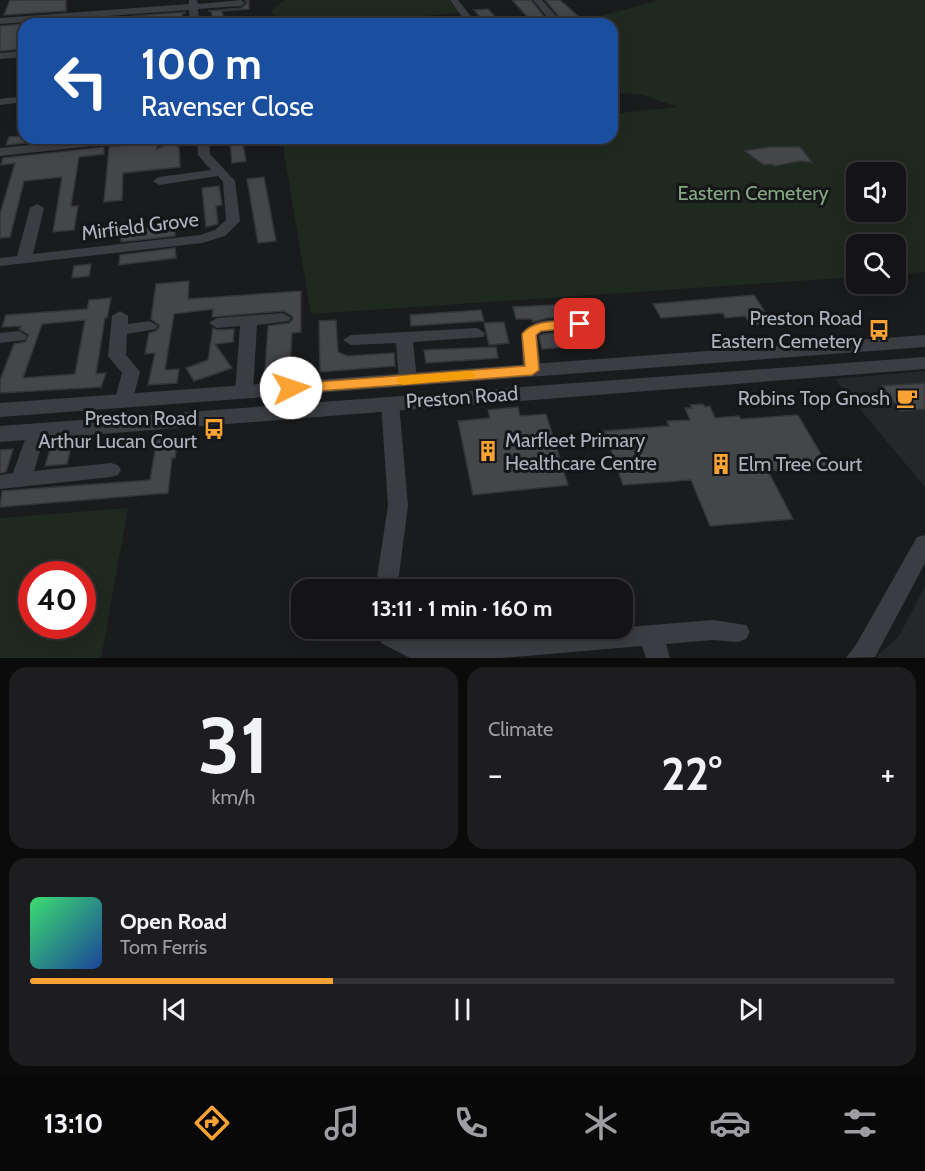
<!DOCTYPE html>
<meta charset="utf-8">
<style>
:root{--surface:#141416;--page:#1d1d1f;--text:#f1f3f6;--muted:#9d9ea1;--line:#333335;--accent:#fba235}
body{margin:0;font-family:Cabin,sans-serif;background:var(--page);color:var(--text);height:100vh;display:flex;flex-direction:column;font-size:22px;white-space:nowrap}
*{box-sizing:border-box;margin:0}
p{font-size:20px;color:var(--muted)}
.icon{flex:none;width:33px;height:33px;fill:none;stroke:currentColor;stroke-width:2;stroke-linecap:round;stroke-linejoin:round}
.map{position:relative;height:658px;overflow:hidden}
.drawer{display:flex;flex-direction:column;gap:9px;padding:9px;background:#0b0b0c;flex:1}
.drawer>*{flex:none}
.banner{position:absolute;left:18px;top:18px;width:600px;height:126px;border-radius:18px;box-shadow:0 3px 15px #0003,0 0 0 2px var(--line);background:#1a4fa0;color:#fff;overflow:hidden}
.controls{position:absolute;left:846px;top:162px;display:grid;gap:12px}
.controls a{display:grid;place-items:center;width:60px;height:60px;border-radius:12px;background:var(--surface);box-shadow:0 3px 15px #0003,0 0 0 2px var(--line);font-size:30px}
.speed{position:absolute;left:18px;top:561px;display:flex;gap:12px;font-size:30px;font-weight:700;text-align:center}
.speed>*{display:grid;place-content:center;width:78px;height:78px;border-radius:50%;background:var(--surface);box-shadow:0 3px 15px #0003,0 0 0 2px var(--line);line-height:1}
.speed .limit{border:9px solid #d22;background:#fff;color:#111}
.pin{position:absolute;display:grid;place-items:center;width:51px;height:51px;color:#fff;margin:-26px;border-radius:12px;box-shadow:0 3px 9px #0006}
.me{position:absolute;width:66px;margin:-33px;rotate:86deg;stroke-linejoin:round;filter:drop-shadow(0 0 4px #0008)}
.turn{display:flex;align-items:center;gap:21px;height:126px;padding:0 24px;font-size:27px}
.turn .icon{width:78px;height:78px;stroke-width:2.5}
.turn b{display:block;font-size:42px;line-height:51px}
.big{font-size:45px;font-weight:800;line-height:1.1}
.drawer .card{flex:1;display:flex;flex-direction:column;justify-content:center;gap:9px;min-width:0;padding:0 21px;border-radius:18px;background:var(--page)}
.drawer .dial{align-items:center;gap:0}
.dial b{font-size:78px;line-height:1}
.song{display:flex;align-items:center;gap:18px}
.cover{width:72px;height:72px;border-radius:9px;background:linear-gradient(135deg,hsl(140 70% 55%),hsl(220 70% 35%))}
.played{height:6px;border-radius:3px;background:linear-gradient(90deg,var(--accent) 35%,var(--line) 35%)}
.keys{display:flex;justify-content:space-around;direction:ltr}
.heat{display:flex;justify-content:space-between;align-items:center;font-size:33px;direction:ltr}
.drawer .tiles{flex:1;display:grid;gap:9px;grid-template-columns:1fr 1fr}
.card:last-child{grid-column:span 2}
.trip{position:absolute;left:291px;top:579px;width:342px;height:60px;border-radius:18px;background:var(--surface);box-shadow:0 3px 15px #0003,0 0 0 2px var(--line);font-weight:800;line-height:60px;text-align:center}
.tabs{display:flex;height:96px;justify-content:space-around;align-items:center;background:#080809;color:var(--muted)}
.tabs .icon{width:42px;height:42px}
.tabs .current{color:var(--accent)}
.tabs b{font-size:27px;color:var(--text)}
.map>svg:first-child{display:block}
.built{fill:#26272a}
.green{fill:#202920;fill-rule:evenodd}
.building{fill:#44464a;stroke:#343539;stroke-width:1.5;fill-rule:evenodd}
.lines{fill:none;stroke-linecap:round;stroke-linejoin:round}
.minor{fill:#3b3d42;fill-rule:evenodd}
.tertiary{fill:#3b3d42;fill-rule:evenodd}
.route{fill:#fba235;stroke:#a36922;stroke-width:1.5}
.slow{fill:#f59e0b}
.labels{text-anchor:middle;stroke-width:6;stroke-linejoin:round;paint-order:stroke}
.park-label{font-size:20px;fill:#85a883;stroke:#151618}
.street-label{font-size:20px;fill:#adb3bd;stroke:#151618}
.poi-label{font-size:20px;fill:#adb3bd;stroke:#151618;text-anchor:end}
</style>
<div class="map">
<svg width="925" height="658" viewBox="0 0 925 658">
<rect width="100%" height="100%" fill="#1a1b1d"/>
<path class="built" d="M925 371V487L835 379Z
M925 587V658H875L899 636Z"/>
<path class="green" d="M285 0H449L459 13 332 24H294L273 14 272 10Z
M660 0H925V272L896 274V244H856V277L311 314 283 146 363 138H612V114L677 107 643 95 621 93 612 84V24H605L597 17ZM856 172H896V212H856Z
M128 508 101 658H0V518ZM82 574V626H32V574Z"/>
<path class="building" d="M10 0H66V11L4 15Z
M245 0H249V9L222 11 225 24H214L211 11H208L241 8 247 3Z
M512 0H531L550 24H534Z
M545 0H560L587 24H565Z
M488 9 499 21 485 23 474 10Z
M186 12 182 14 183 24H117V22L133 16Z
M24 24 23 49 0 51V26Z
M24 136V138H74L6 145 9 137Z
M242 138 246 161 232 163 230 143Z
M157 142V149L170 143 179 147 180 167 123 173 122 200 104 202 109 147Z
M104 147V154L79 157 71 206H78L74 230 53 232 62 177 24 181 10 237 0 238V214L15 163 1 165 3 158Z
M769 147H800L812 162 799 161 775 166 771 164 764 165 745 151Z
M264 177 276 241 258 243 247 179Z
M219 186 222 205 216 206 218 224 206 227 202 188Z
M175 224V236L121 242V230Z
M175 248 176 258 119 265 120 255Z
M91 264 89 276 72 278 74 266Z
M189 281 188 299 301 291V332L292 333 290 368 265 370 268 326 289 323 293 319 292 316 284 311 212 317 213 309 174 314 165 370 179 369 177 383 148 385 155 353 145 354 149 333 156 331 160 326 151 319 156 284Z
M754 295 765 312H760L768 324 751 325 745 316 725 318 723 313 661 318 653 304Z
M111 298 107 318H105L96 374 106 373 101 387 0 393V380L14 344 25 342 29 335 19 329 21 326 2 327 6 315 87 309 89 300ZM85 320 75 374 23 378 42 324Z
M572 304 577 317 548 318 533 322 532 319H516L513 307Z
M481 310 484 321 411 326 410 315Z
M336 320 338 352 347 356 394 353 395 366 320 372 319 321Z
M504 322 509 343 489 345 484 323Z
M213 328 217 330 234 329 233 342 215 344 232 368 194 381 186 368 208 360Z
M581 330 590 345 542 349 539 336 543 334Z
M496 347 498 358 426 363 424 350Z
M925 383V409L900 411 882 386Z
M703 404 705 407 710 406 715 418 739 416 741 419 798 415 828 466 768 471 793 519 710 526 691 480 623 485 604 431 669 426 667 421 690 420 685 408H692L690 405Z
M518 407 520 416 546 414 568 485 473 495 458 421 490 418 488 410Z
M178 438 175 458H172L168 493 0 507 2 491 150 480 157 440Z
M72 443 67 464 45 466 51 446Z
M13 449 6 472 0 473V450Z"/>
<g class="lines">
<path class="minor" d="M189 0H197L198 4 241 0 245 3 241 6 198 9 200 24H190L189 10 0 24V18L189 4Z
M450 0H458L477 24H467Z
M533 0H542L563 24H553Z
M24 51V57L0 59V53Z
M24 96V102L0 105V99Z
M96 138H136L130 142 0 156V148Z
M197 138H209L210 154 235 181 240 221 225 236 202 243 0 266V258L17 256 30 208 37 204 44 208 33 254 200 235 215 230 226 220 223 182 218 176 159 185 153 181 159 177 211 170 198 155Z
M120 311 128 316V324L150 321 158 326 156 329 127 334 126 355 140 372 132 402 129 406H117L114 402 122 373 108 356 112 316Z
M283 313 291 318 289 321 257 325 253 392 250 396H238L235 392 240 326 217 328 209 323 217 318Z
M580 319 588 324 586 327 542 332 537 335 541 370 538 374H526L523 370 521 334C534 316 560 320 580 319Z
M477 328 485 333 483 337 413 342 417 380 414 384H402L399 380 396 343 351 345 343 340 351 335Z
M19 331 27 336 25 340 0 343V333Z
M390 397 396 399 399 403 408 506 397 590H375L388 506 381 403 384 399Z
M37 425 44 426 46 431 34 471 111 463 118 465 121 470 118 475 111 477 0 489V475L13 473 28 431 30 426Z
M925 535V563L875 657 846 658 857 643 917 537Z
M713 620 746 625 750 632 746 639 738 642 713 640 666 644 670 658H646L642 646 501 658H410L381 643 376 628H400L414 638 461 641Z"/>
<path class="tertiary" d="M925 335V347L0 417V403Z
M925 357V369L0 442V426Z"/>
</g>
<path class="route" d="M580 320 585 321 587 324 585 327 541 331 536 335 539 370 532 375 291 393 283 388 291 384 525 366 522 334C535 318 561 322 580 320Z"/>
<path class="slow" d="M468 371 473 372 476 375 473 378 402 385 395 380 402 376Z"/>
<defs>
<symbol id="bus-bare" viewBox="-9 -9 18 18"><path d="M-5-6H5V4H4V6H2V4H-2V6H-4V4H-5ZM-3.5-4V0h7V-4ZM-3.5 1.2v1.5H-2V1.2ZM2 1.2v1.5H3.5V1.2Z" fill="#fba235" stroke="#151618" stroke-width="2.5" paint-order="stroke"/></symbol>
<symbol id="cafe-bare" viewBox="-9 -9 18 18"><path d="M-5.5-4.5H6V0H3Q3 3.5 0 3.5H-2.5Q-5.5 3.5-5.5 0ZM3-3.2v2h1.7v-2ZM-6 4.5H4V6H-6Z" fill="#fba235" stroke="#151618" stroke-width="2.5" paint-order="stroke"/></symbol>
<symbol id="building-bare" viewBox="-9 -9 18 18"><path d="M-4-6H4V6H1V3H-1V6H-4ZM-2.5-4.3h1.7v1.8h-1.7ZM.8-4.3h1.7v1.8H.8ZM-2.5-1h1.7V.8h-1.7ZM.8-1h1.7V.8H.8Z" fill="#fba235" stroke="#151618" stroke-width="2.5" paint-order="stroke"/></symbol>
</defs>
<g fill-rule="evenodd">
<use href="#bus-bare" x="864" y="315" width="30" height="30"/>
<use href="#cafe-bare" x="892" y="383" width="30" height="30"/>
<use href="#bus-bare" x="199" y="414" width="30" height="30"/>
<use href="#building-bare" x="473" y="436" width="30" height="30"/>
<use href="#building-bare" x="706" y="449" width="30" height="30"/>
</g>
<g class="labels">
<g class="park-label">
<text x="753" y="200">Eastern Cemetery</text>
</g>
<g class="street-label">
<text transform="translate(140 226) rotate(-7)" y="7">Mirfield Grove</text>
<text transform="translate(462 397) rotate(-4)" y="7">Preston Road</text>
</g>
<g class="poi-label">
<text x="862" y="325">Preston Road<tspan x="862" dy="23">Eastern Cemetery</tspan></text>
<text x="890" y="405">Robins Top Gnosh</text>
<text x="197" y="425">Preston Road<tspan x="197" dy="23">Arthur Lucan Court</tspan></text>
<text x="505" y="447" text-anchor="start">Marfleet Primary<tspan x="505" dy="23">Healthcare Centre</tspan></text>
<text x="738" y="471" text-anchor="start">Elm Tree Court</text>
</g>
</g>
</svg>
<div class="controls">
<a><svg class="icon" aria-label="sound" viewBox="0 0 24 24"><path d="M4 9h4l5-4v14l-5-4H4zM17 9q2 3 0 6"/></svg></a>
<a><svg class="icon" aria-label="search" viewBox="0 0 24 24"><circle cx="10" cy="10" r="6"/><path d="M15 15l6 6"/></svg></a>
</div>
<div class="speed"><div class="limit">40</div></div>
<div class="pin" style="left:580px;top:324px;background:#d93025"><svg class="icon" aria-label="arrive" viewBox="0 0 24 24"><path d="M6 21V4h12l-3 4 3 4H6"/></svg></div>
<svg class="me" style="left:291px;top:388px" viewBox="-20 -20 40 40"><circle r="19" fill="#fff"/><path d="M0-13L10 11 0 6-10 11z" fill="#fba235"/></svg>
<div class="trip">13:11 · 1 min · 160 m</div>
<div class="banner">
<div class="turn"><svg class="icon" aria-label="left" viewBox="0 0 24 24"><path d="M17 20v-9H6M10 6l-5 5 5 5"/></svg><div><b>100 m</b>Ravenser Close</div></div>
</div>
</div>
<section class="drawer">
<div class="tiles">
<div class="card dial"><b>31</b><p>km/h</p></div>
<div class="card"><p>Climate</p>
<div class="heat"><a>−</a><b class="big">22°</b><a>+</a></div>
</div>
<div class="card">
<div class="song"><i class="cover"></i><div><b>Open Road</b><p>Tom Ferris</p></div></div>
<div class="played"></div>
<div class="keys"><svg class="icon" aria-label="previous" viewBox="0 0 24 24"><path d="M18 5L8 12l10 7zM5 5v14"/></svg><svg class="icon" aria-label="pause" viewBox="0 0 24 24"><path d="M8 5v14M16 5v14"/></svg><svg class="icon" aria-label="next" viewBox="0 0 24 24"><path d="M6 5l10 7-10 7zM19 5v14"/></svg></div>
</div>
</div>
</section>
<nav class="tabs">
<b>13:10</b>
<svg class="icon current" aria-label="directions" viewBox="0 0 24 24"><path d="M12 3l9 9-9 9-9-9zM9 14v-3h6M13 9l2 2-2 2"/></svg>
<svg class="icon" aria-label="music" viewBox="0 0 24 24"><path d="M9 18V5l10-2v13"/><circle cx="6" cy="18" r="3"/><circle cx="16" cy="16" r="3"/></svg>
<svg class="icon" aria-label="phone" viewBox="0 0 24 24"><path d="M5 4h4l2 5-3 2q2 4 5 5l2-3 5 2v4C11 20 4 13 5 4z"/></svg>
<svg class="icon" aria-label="climate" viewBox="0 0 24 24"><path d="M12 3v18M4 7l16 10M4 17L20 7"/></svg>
<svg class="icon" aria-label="car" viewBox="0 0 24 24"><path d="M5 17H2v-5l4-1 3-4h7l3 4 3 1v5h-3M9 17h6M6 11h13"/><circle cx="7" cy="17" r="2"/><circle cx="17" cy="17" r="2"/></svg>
<svg class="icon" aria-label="filters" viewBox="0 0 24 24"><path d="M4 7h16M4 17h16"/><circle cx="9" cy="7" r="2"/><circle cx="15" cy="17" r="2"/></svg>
</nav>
